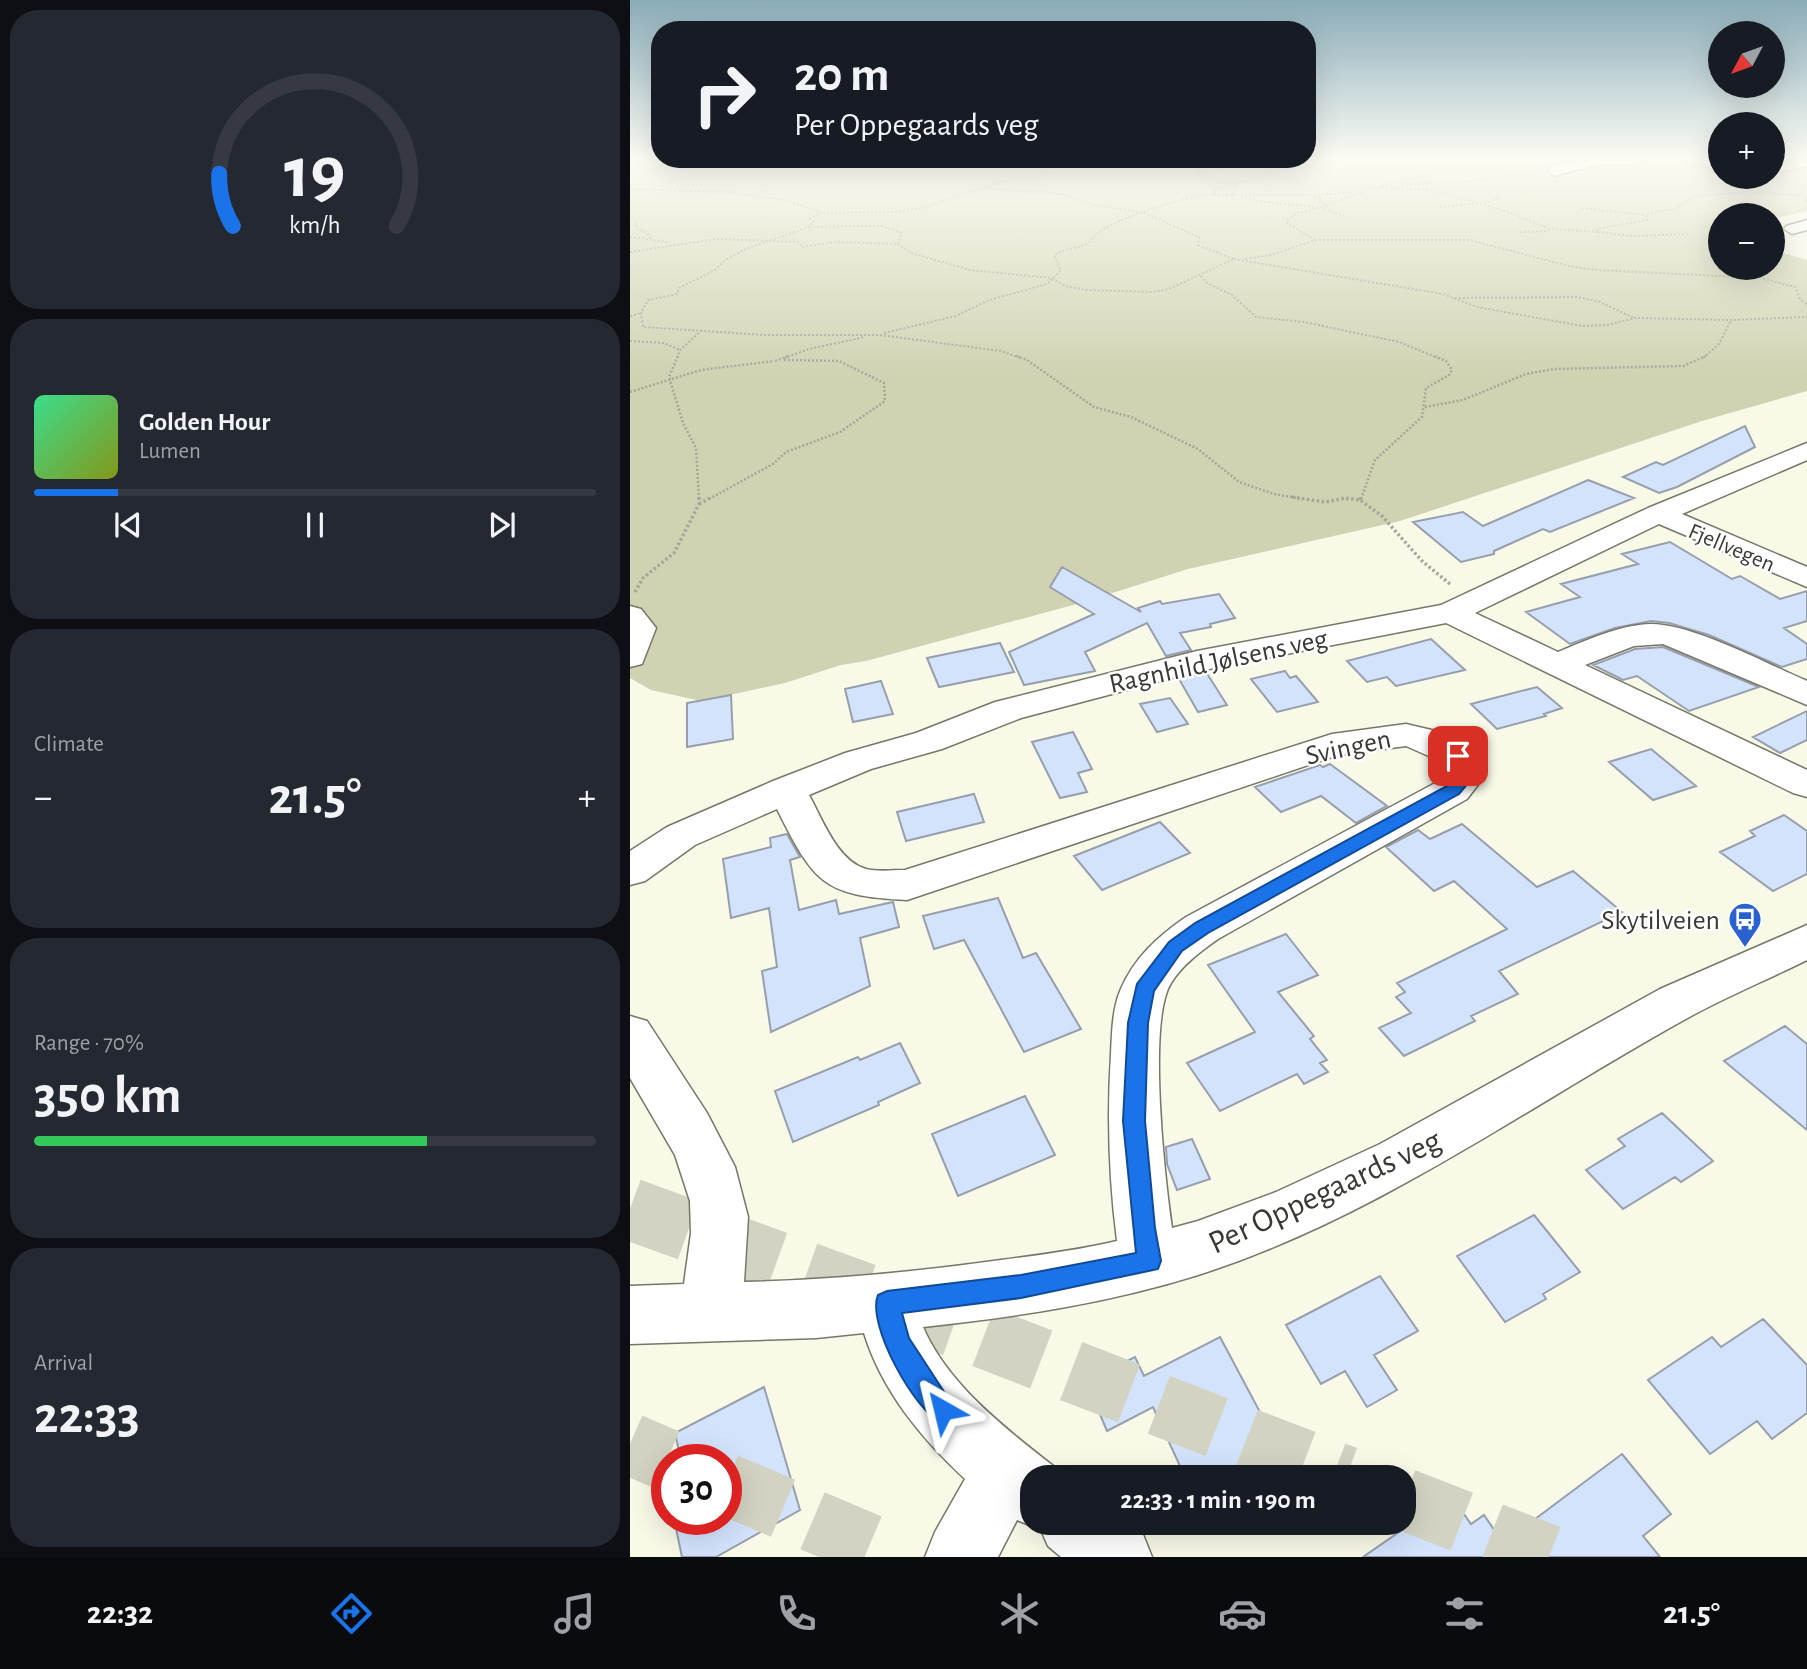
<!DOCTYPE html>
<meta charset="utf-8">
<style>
:root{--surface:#171b24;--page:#242831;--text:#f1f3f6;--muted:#9ea1a6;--line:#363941;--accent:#1a73e8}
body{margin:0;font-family:"Alegreya Sans",sans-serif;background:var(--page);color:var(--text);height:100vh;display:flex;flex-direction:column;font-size:26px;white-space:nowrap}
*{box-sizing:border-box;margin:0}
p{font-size:23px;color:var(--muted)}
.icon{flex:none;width:38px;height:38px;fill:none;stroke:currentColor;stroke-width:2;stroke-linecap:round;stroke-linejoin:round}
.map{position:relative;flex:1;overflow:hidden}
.drawer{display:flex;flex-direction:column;gap:10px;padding:10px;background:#0d0f14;width:630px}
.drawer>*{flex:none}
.hud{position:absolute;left:21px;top:21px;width:665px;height:147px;border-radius:28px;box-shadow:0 7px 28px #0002;background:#171b24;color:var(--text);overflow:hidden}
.needle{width:46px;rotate:229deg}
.fabs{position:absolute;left:1078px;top:21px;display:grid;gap:14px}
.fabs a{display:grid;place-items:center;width:77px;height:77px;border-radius:50%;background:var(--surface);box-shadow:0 7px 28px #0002;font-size:35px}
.speed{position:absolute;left:21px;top:1444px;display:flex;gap:14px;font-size:35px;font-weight:700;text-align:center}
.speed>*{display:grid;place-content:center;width:91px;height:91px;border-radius:50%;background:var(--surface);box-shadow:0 7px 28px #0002;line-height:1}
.speed .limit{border:10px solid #d22;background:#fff;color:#111}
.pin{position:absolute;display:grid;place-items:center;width:60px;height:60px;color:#fff;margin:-30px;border-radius:14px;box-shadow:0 4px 10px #0006}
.me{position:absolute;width:77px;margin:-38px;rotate:323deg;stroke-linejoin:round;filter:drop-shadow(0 0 5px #0008)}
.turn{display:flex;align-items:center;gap:24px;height:147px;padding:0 28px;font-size:32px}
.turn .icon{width:91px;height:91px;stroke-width:2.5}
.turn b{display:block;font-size:49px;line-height:60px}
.big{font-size:52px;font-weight:600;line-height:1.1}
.drawer .card{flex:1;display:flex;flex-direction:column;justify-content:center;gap:10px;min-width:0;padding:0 24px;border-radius:28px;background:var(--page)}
.drawer .dial{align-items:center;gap:0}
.dial svg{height:182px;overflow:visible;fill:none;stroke:var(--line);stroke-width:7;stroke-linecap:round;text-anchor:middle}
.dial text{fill:var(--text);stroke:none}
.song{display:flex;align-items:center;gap:21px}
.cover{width:84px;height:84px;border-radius:10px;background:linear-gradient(135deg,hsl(150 70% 55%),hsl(70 70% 35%))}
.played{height:7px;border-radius:4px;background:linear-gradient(90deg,var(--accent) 15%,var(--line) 15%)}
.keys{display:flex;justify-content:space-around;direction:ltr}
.heat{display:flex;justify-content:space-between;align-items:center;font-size:38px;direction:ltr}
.charge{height:10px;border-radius:5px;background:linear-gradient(90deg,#34c759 70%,var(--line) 0)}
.trip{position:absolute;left:390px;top:1465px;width:396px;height:70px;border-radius:28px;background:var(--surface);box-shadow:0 7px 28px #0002;font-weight:600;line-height:70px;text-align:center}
.menu{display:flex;height:112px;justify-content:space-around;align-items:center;background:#090b0e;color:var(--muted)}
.menu .icon{width:49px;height:49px}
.menu .on{color:var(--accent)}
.menu b{font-size:32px;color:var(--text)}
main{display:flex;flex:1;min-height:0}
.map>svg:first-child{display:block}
.green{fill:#d1d2b2}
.building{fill:#d4e3fc;stroke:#979fad;stroke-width:2}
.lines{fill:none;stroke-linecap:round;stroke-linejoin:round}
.highway-tunnel{stroke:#d2d3c3;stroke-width:62;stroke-dasharray:62 32;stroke-linecap:butt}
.minor-casing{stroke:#767767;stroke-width:3}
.path-far2{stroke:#a6a79a;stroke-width:2;stroke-dasharray:2 2;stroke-linecap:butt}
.path-far1{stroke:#a6a79a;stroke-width:2.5;stroke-dasharray:2 2;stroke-linecap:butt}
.path{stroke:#a6a79a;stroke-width:3.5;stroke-dasharray:2.5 2.5;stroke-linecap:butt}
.minor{fill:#fff;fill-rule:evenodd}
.route{fill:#1a73e8;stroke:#114b97;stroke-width:2}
.labels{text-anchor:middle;stroke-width:5;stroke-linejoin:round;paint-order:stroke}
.far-street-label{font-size:23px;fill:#383932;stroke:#fff}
.street-label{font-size:28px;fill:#383932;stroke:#fff}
.poi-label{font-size:28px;fill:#383932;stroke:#fff;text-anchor:end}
.near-street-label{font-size:33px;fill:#383932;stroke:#fff}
</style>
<main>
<section class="drawer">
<div class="card dial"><svg viewBox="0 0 100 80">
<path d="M14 69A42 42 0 1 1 86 69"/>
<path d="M14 69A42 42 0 0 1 8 46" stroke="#1a73e8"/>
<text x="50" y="56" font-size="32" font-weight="700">19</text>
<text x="50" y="72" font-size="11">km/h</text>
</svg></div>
<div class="card">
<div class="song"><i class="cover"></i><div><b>Golden Hour</b><p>Lumen</p></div></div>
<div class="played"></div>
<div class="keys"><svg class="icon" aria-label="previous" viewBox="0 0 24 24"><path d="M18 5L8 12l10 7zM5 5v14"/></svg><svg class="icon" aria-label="pause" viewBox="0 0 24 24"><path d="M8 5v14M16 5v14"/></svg><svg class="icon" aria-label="next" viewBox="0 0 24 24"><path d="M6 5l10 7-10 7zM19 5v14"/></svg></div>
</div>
<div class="card"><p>Climate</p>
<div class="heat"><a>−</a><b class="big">21.5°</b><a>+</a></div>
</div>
<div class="card"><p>Range · 70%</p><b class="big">350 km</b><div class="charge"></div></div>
<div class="card"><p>Arrival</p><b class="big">22:33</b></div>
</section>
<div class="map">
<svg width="1177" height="1557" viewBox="0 0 1177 1557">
<rect width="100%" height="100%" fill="#f8f9e7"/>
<path class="green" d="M0 159H1090V177H1143V159H1177V211L1143 219V215H1090V231L1083 233 1090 235V268H1143V250L1177 260V391L1072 421 770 521 558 569 454 602 236 661 211 665 155 683 71 701 21 690 0 678Z"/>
<path class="building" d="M1115 426 1125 447 1047 487 1029 493 993 477 1026 462 1033 465Z
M958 480 1004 498 920 532 913 529 864 551V554L831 562 783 522 833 512 853 526Z
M1040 542 1102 579 1110 576 1150 599 1177 591V621L1154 628 1177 644V659L1152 667 1079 635 1039 623 1021 621 985 628 940 644 896 612 950 597 931 584 1008 564 992 554Z
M432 567 511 612 508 608 530 601 532 604 589 594 605 618 580 624 581 627 550 633 561 650 536 656 517 623 455 652 465 671 394 685 379 652 464 614 420 587Z
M801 639 835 670 766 686 757 677 737 682 717 661Z
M370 643 384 672 309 687 297 658Z
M1033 647 1129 687 1059 711 1007 676 993 680 963 665 1005 649Z
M655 671 660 678 666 676 688 702 647 712 621 679Z
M576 672 597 705 568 712 549 679Z
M251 681 263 714 223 722 215 689Z
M907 687 932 708 914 714 916 716 867 729 841 704Z
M101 695 103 739 57 747V703Z
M540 698 558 724 527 732 510 704Z
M1177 711V740L1150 753 1123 737Z
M443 732 462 769 448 773 457 792 430 798 402 742Z
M1021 749 1066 786 1023 800 979 762Z
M700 764 757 806 726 823 691 796 651 812 625 787 690 765 693 767Z
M344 794 354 822 276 841 267 812Z
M1154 815 1177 831V874L1143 891 1090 852 1125 836 1120 831Z
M530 822 560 853 472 890 444 856Z
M832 824 907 887 943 871 992 912 869 971 888 994 841 1016 845 1021 774 1056 749 1028 781 1013 766 997 775 992 767 983 877 929 824 881 804 891 756 847 788 830 800 839Z
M157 834 170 857 160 860 169 910 206 900 209 914 263 902 269 927 230 938 240 986 141 1032 132 971 147 967 139 908 101 918 93 859 141 847 140 838Z
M368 898 393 958 406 953 451 1029 394 1052 334 940 304 949 293 916Z
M656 934 688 975 648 992 684 1036 680 1039 697 1060 690 1063 698 1072 674 1084 667 1074 590 1111 557 1063 625 1032 578 965Z
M1155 1026 1177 1044V1130L1094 1061Z
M270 1043 290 1083 248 1102 249 1105 163 1142 145 1091 228 1057 230 1060Z
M395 1096 425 1155 328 1196 302 1134Z
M1032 1113 1083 1161 1051 1182 1045 1177 993 1209 956 1170 995 1146 988 1139Z
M562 1139 580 1179 547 1190 537 1164 536 1147Z
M904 1215 950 1272 913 1294 916 1299 875 1322 827 1256Z
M750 1276 788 1331 744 1355 767 1390 737 1407 715 1371 691 1384 656 1325Z
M1133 1319 1177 1365V1413L1142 1439 1127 1421 1080 1454 1018 1380 1082 1337 1091 1347Z
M590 1337 639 1429 628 1435 651 1477H555L523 1407 477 1431 456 1381 505 1357 514 1376Z
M134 1387 170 1510 86 1557H52L44 1519H96V1460H51L45 1433Z
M992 1454 1041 1514 1013 1536 1030 1557H733L821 1496 841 1524 854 1515 873 1543Z"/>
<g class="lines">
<path class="highway-tunnel" d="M0 1209 340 1332 716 1477
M0 1444 37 1460
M96 1484 268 1557
M774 1499 922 1557"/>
<defs>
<path id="minor" d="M961 159H1015C1004 167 983 164 969 165 954 168 939 171 925 176L918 172 920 166Z
M1055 159 1090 162V170L1057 162Z
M1177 159V166L1143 173V165Z
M1177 220V230L1162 234 1154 229 1156 226Z
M1177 443V460L1052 514 1177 567V587L1029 524 845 613 928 652C957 640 989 625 1021 624 1063 624 1137 664 1177 681V705L1033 644 1004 646 955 665 1177 770V797L1163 793 816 623 569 671 391 718 312 749 241 769 179 795C192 818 207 861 236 869 248 872 263 870 275 870L702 734 776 724 810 732 841 748 847 756 850 782 837 799 588 939C571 951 552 965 541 983 517 1022 535 1179 542 1228L568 1221 646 1192 750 1144 1030 989 1177 925V960C1139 979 1100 995 1063 1015 899 1105 747 1218 568 1275 479 1303 386 1317 293 1327 318 1385 377 1430 426 1468L430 1477H402V1522H499L512 1532 522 1557H431L418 1546 408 1523 402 1526 387 1520 368 1557H295L305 1532 335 1479C291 1438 252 1391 234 1333L186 1338 0 1344V1286L54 1284 61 1233 60 1201 45 1155 0 1078V1016L17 1021 77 1113 105 1167 118 1217 114 1282C200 1280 285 1272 371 1260 410 1255 449 1250 487 1241 479 1179 477 1117 481 1054 482 1034 482 1011 490 991 504 958 527 937 556 917L809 781 811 779 810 761 776 746 708 755 277 900C193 896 184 883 147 809L65 845 15 881 0 885V851L37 827 143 781 215 753 286 733 365 702 567 651 811 605 1018 508Z
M0 606 11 609 26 628 12 664 0 667Z"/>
</defs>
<use href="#minor" class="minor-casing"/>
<path class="path-far2" d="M567 159 566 162 576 165 567 170 569 175 597 185
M0 167 3 163 40 159
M568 173 623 163 620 159
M770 184 840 181 905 174
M1174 184 1169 195 1177 201
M606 185 602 195H676L691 198 689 201 696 206 668 213 658 219 657 223 685 240 641 255 615 259
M752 186 817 169
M772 186 798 184
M0 189 95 192 156 200 192 213 259 212 292 208 366 183 438 171 485 159
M584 195H602
M684 195 721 193
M611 196 627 201 685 207
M696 206 744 187 803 190 878 212 920 229 969 232
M810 207 855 203 870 197
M952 208 1015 215
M694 209 717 217
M192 213 178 219 184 222 179 227 118 248 97 259 85 270 49 288 47 294 18 300 11 313 13 327 135 335H250L371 351 391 358
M5 221 7 229 17 232 21 239
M179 227 252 226 272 233 268 244
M890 232 919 231
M1058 234 1003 236 967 232V229L1017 220 1016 214 1044 209 1065 196 1119 192 1169 195
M0 237 38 242
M685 240H839L939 266 967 270 1130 278 1165 287 1170 299 1177 305
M0 252 87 239 169 242 172 247 205 242 268 244 281 253 340 270 421 278 435 286 457 290 523 292 539 289 604 259 568 245 569 237 514 213 465 205 432 194 349 188
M604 259 813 294 847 307 952 326 977 325 1005 318 1101 320 1177 317
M571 276 577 283 602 295 626 317 674 322 769 342 808 358
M825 298 948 297 970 302 1004 318
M0 316 11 313
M254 333 326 316 359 300 417 284 431 270 424 256C432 248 444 250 454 245 461 243 464 235 470 231 500 214 549 198 583 194L586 193 584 190 644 172 662 159
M0 341 34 343 50 350
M47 358 50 350 72 330
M154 358 179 349 235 337
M1073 358 1089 344 1101 320"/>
<path class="path-far1" d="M48 356 39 377 53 423 66 448 69 499
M386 356 397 360 464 407 501 417 568 449 609 482 644 494 673 499
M145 361 159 356
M0 392 71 370 144 361
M795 407 833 400 896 374 924 369 1053 366 1076 356
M79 499 143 464 156 452 210 432 255 401 254 383 209 361 153 360
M712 499H720
M731 499 745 460 792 417 796 388 819 375 822 370 816 361 804 356"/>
<path class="path" d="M662 497 695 502 715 498 730 500 752 516 792 561 820 584
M730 500 731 497
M69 504 82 497
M5 592 13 578 44 553 69 504V497"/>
<use href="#minor" class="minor"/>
</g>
<linearGradient id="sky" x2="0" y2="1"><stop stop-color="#8aabb8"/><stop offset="0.42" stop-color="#fcfcf4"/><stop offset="1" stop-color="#fcfcf4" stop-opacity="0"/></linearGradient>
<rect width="1177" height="377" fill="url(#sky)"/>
<path class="route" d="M828 752 835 756 839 782 829 794 578 933 552 951 524 991 518 1023 515 1121 525 1228 531 1261 528 1269 391 1298 272 1313 279 1338 326 1410 322 1420 313 1424C285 1412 236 1324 248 1295L257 1291 391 1275 506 1253 493 1121 498 1023 507 984 539 942 565 923 817 786 823 781 820 756Z"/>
<defs>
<symbol id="bus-pin" viewBox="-11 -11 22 30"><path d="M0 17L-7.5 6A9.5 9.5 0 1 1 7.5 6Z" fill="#2962d0" stroke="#fff"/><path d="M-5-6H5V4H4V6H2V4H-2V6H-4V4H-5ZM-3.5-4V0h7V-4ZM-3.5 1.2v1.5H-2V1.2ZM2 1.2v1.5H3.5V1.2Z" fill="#fff"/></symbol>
</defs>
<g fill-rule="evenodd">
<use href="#bus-pin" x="1096" y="900" width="38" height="52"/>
</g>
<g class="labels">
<g class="far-street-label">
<text transform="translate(1102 547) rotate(23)" y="8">Fjellvegen</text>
</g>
<g class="street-label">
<text transform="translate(588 660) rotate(-12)" y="10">Ragnhild Jølsens veg</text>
<text transform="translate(718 746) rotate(-12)" y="10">Svingen</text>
</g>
<g class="poi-label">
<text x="1090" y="929">Skytilveien</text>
</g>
<g class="near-street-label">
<text transform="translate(694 1190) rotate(-25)" y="12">Per Oppegaards veg</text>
</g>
</g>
</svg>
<div class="fabs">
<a><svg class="needle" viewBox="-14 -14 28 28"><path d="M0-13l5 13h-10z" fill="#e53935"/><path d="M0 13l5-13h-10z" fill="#9ea1a6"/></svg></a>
<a>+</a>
<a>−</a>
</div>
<div class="speed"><div class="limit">30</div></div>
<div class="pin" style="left:828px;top:756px;background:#d93025"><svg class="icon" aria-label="arrive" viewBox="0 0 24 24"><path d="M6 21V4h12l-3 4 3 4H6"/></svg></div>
<svg class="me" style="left:313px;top:1410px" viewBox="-20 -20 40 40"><path d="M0-17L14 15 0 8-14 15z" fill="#1a73e8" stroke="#fff" stroke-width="4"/></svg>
<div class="trip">22:33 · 1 min · 190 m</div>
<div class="hud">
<div class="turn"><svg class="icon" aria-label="right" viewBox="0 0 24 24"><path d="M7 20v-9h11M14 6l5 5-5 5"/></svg><div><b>20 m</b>Per Oppegaards veg</div></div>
</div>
</div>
</main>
<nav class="menu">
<b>22:32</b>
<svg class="icon on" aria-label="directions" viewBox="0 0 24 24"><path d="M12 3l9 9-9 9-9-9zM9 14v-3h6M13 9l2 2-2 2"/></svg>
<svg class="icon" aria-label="music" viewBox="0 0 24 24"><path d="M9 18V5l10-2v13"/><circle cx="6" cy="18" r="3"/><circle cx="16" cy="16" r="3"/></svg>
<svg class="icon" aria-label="phone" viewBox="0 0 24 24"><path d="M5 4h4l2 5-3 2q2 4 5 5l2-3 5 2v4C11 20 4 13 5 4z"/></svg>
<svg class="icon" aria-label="climate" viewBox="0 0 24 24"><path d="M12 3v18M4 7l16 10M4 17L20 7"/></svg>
<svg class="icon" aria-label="car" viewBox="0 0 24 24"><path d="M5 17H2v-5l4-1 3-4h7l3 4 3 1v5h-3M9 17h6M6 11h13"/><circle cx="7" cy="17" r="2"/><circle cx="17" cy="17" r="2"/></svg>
<svg class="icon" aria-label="filters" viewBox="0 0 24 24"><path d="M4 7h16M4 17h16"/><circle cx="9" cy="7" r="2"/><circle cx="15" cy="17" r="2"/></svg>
<b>21.5°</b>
</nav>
